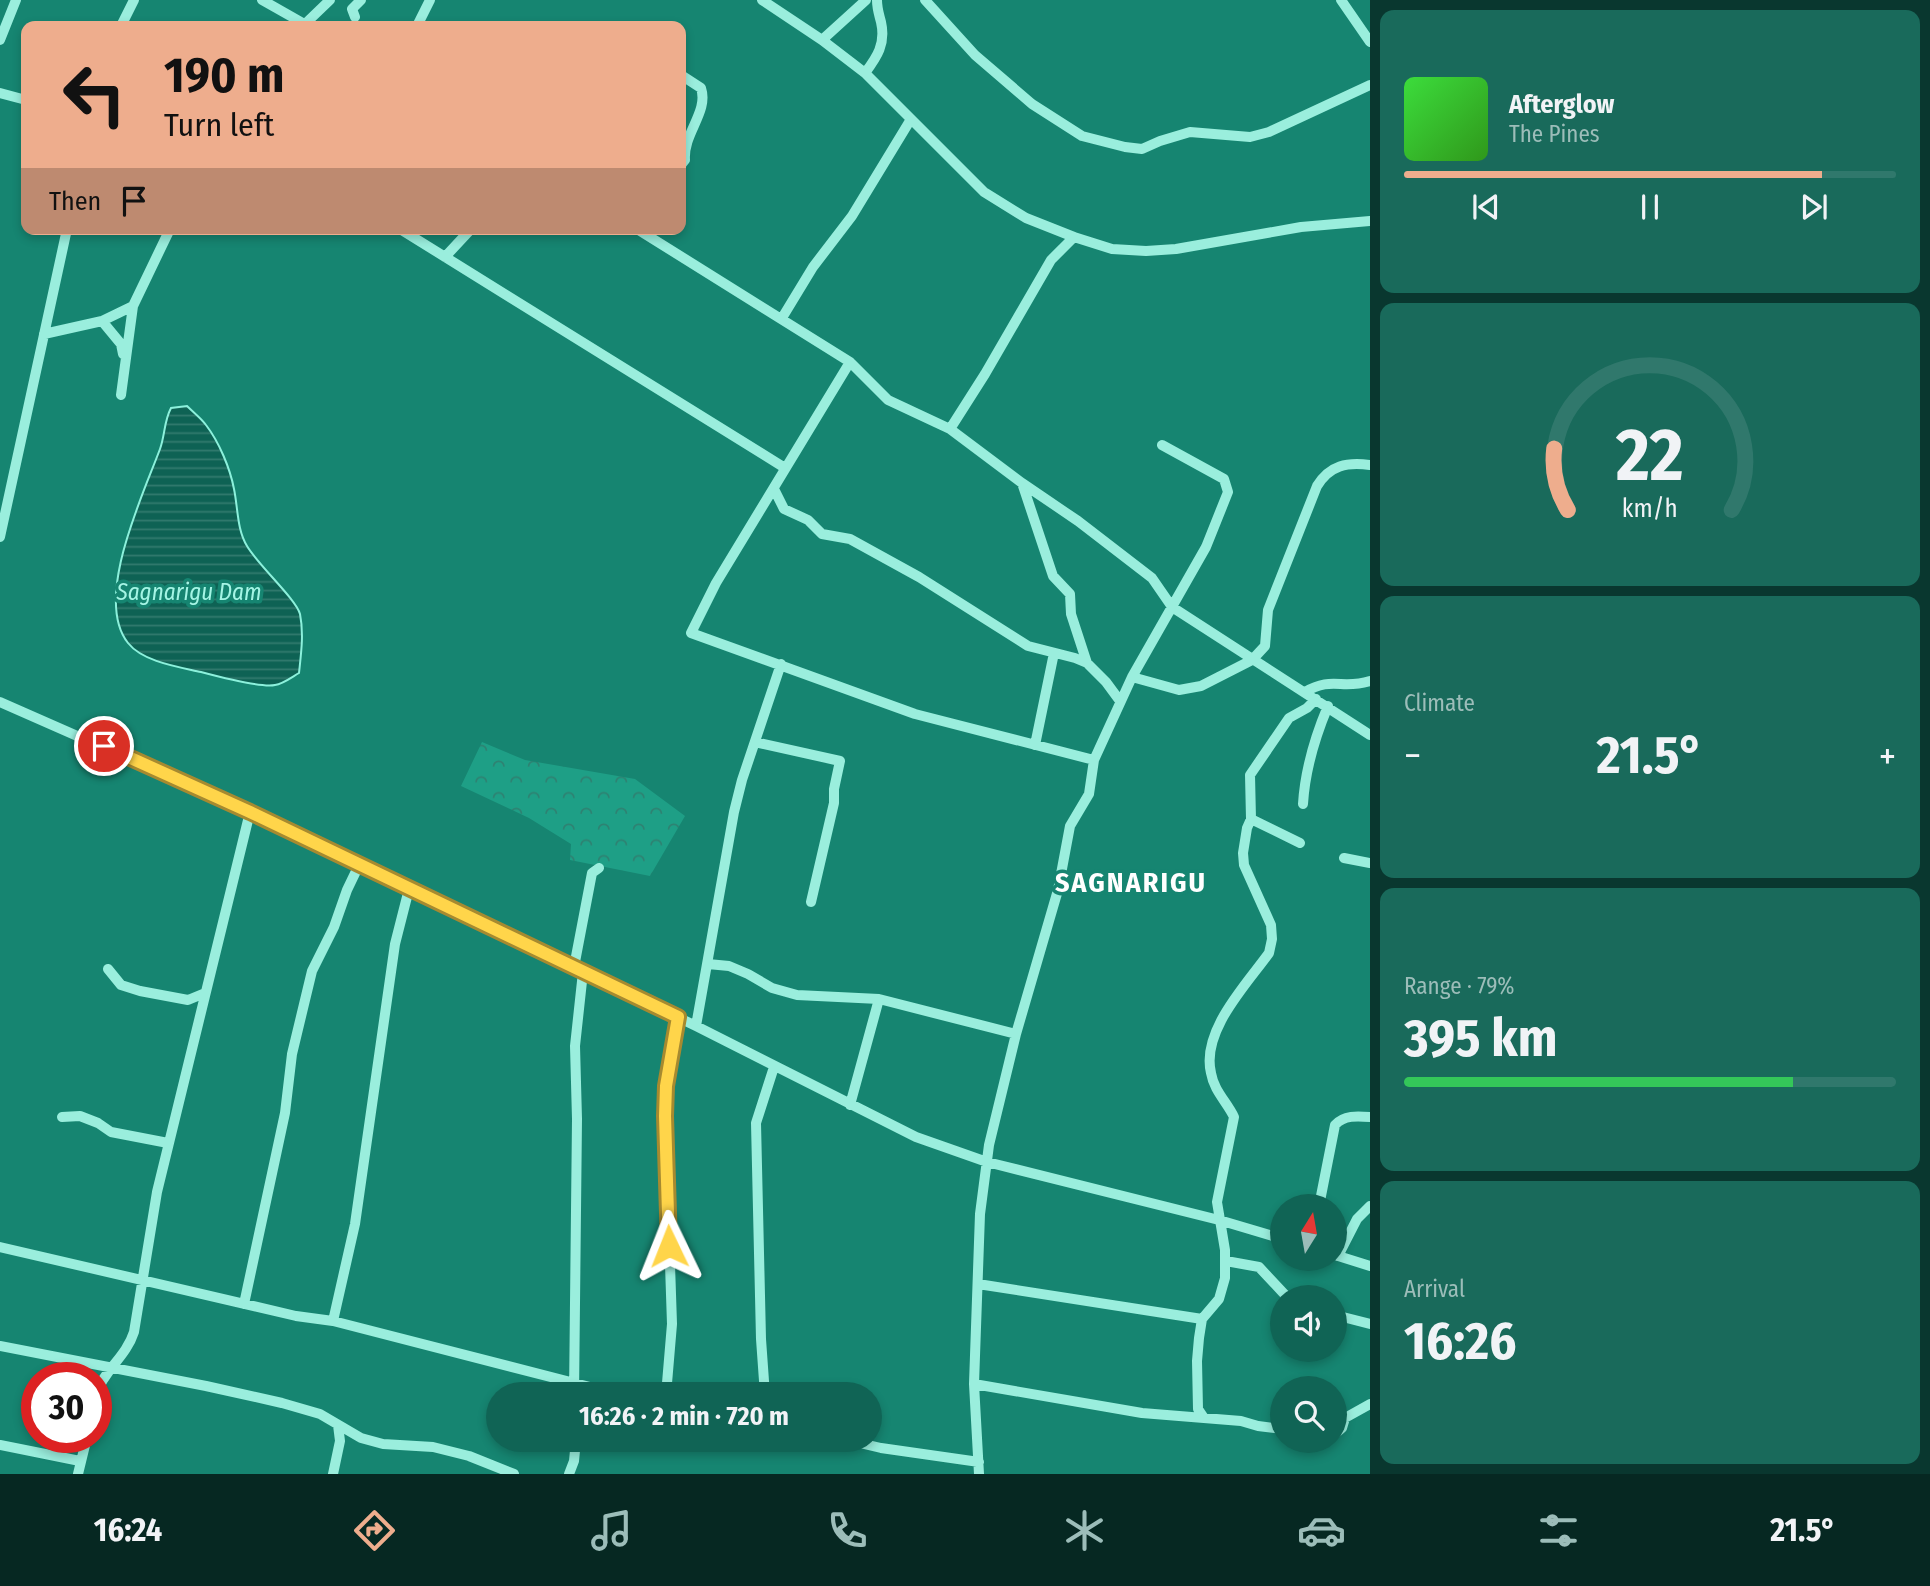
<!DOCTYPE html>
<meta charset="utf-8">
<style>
:root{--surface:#106455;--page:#196a5b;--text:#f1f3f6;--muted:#9cbdb9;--line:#30786c;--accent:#eead8d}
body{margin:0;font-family:"Fira Sans Condensed",sans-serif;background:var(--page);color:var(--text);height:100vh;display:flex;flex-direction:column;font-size:26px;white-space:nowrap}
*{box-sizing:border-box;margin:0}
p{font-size:23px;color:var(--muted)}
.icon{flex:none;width:38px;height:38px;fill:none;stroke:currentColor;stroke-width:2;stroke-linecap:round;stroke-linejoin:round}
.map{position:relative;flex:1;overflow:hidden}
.sheet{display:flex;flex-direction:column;gap:10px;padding:10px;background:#09372f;width:560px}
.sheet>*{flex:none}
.guide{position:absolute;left:21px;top:21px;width:665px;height:214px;border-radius:14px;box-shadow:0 4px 10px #0003;background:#eead8d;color:#111;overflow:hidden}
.needle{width:46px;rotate:11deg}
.buttons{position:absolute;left:1270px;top:1194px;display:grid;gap:14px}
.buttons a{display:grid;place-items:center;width:77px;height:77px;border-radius:50%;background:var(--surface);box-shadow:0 4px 10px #0003;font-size:35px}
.speed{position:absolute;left:21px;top:1362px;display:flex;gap:14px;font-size:35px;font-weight:700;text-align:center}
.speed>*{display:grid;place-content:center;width:91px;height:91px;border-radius:50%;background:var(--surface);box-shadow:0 4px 10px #0003;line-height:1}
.speed .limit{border:10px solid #d22;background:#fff;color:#111}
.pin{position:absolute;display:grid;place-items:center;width:60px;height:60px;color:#fff;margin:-30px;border:4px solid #fff;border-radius:50%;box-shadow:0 2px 7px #0007}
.me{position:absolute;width:77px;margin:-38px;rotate:358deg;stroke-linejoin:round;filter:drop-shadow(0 0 5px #0008)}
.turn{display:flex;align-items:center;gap:24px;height:147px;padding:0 28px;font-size:32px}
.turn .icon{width:91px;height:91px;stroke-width:2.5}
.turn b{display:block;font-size:49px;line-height:60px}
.then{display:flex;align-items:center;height:66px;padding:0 28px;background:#0003;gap:14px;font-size:26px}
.big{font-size:52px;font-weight:700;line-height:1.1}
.sheet .tile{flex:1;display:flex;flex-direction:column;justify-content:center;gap:10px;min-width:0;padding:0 24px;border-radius:14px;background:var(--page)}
.sheet .dial{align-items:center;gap:0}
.dial svg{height:182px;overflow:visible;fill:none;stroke:var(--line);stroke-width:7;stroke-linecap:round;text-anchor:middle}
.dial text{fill:var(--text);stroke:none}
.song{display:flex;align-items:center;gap:21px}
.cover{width:84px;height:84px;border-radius:10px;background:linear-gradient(135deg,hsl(120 70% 55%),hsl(110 70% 35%))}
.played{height:7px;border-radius:4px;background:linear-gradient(90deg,var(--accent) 85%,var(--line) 85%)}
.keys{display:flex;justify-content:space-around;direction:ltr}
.heat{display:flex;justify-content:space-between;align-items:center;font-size:38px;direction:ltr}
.charge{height:10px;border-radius:5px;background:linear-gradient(90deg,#34c759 79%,var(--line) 0)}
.trip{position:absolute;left:486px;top:1382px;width:396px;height:70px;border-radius:35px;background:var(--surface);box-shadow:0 4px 10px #0003;font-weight:700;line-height:70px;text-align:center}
.tab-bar{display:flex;height:112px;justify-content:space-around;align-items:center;background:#062822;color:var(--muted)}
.tab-bar .icon{width:49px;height:49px}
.tab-bar .active{color:var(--accent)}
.tab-bar b{font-size:32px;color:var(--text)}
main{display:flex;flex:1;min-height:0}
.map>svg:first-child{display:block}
.forest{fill:url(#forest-crowns)}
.water{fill:url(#water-rules);stroke:#8cf1dc;stroke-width:2}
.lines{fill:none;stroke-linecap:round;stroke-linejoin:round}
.minor{stroke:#9aeedd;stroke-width:10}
.route-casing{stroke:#a68a30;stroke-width:18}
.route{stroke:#ffd54a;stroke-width:12}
.labels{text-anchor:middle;stroke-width:7;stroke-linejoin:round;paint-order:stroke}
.water-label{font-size:23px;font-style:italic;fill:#a5f5e5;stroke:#168571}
.district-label{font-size:28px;font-weight:bold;letter-spacing:2px;fill:#fff;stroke:#168571}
</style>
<main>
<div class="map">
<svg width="1370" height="1474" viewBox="0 0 1370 1474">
<defs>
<pattern id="forest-crowns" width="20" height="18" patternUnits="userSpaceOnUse" patternTransform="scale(1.75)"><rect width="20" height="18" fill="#1e9f86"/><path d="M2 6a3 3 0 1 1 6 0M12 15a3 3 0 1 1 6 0" fill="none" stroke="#2e8272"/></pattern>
<pattern id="water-rules" width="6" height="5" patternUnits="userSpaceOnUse" patternTransform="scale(1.75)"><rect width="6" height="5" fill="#0e6254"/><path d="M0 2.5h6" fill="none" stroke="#327a6e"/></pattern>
</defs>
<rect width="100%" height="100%" fill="#168571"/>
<path class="forest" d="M482 742 525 760 635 779 685 816 650 876 570 860 571 844 529 818 461 786Z"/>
<path class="water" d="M187 406C193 412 201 418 206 425 219 442 230 468 234 489 238 508 237 530 247 546 258 565 296 599 300 614 304 634 301 654 299 673 292 677 283 684 275 685 262 688 216 676 201 672 179 667 143 662 128 643 93 599 143 495 160 449 165 435 164 421 171 408Z"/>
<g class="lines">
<path class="minor" d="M262 0 308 26
M762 0 822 40 865 73
M877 0C877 9 879 14 881 22 886 44 877 57 865 73L984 192 1026 218 1074 237
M925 0 975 55 1032 104 1082 136 1125 147 1142 149 1160 141 1190 132 1250 137 1269 132 1370 85
M1341 0 1370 42
M355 17 352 9 361 0
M305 24 330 0
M121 26 134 0
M417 26 430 0
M0 40 16 0
M822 40 866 0
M681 75 701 88C709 112 683 133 685 160L681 165
M0 93 26 100
M400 229 785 468
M637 229 850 362 888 400 950 429 1022 483 1078 521 1152 578 1172 607 1370 735
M445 257 471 229
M782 318 813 267 852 216 911 119
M102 321 133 306
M44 334 102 321 121 344 123 354
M850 362 716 583 691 633 915 714 1094 760
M121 395 133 306 170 229
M950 429 985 374 1051 260 1074 237 1112 249 1146 251 1176 249 1301 227 1370 221
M1022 483 1053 576 1070 594 1071 614 1087 663
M774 489 784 509 808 520 822 534 850 539 919 577 1028 646 1075 658 1087 663 1106 682 1120 701
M0 537 67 229
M1132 677 1179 690 1201 686 1252 660 1265 646 1268 610 1317 486C1330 465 1347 462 1370 465
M1305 692C1332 676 1342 690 1370 681
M0 702 250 812 696 1026 916 1137 987 1162 1219 1220 1283 1239
M755 742 840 761 834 789V803L811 902
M1035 745 1054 653
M1303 804C1305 771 1315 737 1328 706
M1251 819 1300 843
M1344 858 1370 863
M708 964 729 966 748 974 772 988 797 995 879 999 1016 1034
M574 967 592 873 599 868
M108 969 121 985 140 991 188 1000 205 993
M696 1026 734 812 742 780 781 664
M850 1105 879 999
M62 1117 80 1116 98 1123 111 1132 168 1143
M1319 1206 1335 1125C1344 1115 1357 1116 1370 1117
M0 1247 296 1316 333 1321 621 1395
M1335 1255 1370 1266
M1338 1256 1357 1219 1370 1206
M1226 1261 1259 1267 1287 1297
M978 1284 1202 1319
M244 1304 285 1113 292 1054 312 971 334 927 347 890 359 865
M1335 1315 1370 1324
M333 1321 355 1224 395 944 409 889
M0 1346 206 1386 282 1403 320 1414 361 1438 383 1444 433 1447 469 1456 514 1474
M974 1384 1142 1413 1241 1421 1258 1426 1283 1429
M96 1394C104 1370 126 1357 134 1332L157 1192 250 812
M574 1395 577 1119 575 1046 583 972
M666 1395 672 1324 665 1116 666 1086 678 1017
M765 1395 761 1339 756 1123 774 1067
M1204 1418 1198 1409 1197 1361 1199 1338 1202 1319 1219 1299 1225 1278V1250L1217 1202 1234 1117C1227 1102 1214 1091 1211 1073 1201 1031 1246 985 1269 953L1272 939 1271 925 1244 865 1243 853 1247 828 1251 819 1250 775 1289 718 1307 708 1316 699
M1335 1434 1342 1428 1345 1418 1370 1404
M847 1440 881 1448 979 1462
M0 1445 80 1461
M78 1474 87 1437
M333 1474 340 1441 338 1425
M569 1474 574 1461 576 1440
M979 1474 974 1384 980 1214 989 1145 1016 1034 1058 890 1070 826 1089 794 1094 760 1132 677 1206 547 1228 492 1224 479 1162 445"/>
</g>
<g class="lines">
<defs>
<path id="route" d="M104 746 250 812 678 1017 666 1086 665 1116 669 1246"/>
</defs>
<use href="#route" class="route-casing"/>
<use href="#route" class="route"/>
</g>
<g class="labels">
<g class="water-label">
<text x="189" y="600">Sagnarigu Dam</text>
</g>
<g class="district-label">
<text x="1131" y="892">SAGNARIGU</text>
</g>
</g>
</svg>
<div class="buttons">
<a><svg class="needle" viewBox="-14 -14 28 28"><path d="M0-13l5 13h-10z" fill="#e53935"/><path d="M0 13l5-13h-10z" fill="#9cbdb9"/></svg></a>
<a><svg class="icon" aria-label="sound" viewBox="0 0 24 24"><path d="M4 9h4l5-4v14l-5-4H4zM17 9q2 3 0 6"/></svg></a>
<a><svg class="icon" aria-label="search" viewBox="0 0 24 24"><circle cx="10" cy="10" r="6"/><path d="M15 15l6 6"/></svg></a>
</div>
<div class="speed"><div class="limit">30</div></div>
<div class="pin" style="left:104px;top:746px;background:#d93025"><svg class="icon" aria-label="arrive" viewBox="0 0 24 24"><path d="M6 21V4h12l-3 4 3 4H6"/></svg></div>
<svg class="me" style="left:669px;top:1246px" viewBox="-20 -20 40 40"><path d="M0-17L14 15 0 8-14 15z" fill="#ffd54a" stroke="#fff" stroke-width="4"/></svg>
<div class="trip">16:26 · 2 min · 720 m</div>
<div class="guide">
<div class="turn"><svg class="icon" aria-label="left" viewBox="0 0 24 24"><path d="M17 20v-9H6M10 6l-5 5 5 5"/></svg><div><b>190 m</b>Turn left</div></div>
<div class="then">Then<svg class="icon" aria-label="arrive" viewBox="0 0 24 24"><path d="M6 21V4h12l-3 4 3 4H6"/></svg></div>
</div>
</div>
<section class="sheet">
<div class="tile">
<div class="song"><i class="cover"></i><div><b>Afterglow</b><p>The Pines</p></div></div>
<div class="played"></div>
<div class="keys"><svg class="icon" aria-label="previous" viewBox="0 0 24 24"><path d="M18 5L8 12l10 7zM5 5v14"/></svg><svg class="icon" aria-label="pause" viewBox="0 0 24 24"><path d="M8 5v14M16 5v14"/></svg><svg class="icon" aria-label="next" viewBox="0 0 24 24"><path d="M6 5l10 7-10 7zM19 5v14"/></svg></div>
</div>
<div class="tile dial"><svg viewBox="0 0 100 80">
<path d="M14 69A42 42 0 1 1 86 69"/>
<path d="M14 69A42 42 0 0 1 8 42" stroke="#eead8d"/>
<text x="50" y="56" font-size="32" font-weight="700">22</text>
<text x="50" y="72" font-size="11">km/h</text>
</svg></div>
<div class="tile"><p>Climate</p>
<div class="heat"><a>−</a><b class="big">21.5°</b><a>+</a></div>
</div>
<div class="tile"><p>Range · 79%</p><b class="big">395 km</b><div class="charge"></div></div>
<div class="tile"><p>Arrival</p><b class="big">16:26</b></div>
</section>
</main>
<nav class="tab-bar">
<b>16:24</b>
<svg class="icon active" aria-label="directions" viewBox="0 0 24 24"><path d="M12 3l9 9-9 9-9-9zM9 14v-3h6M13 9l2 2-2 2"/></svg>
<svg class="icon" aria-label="music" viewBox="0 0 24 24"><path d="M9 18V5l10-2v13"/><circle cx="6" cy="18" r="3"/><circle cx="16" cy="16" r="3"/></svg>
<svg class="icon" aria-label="phone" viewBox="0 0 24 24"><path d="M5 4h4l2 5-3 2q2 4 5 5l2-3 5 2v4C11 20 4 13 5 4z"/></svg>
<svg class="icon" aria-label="climate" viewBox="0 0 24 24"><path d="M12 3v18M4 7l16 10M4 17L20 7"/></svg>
<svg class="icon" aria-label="car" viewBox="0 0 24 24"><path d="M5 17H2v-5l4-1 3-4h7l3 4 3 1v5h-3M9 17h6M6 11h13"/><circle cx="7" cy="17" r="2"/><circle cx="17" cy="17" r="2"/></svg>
<svg class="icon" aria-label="filters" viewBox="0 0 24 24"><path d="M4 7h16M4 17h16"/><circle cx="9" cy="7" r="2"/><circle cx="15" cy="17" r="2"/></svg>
<b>21.5°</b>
</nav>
